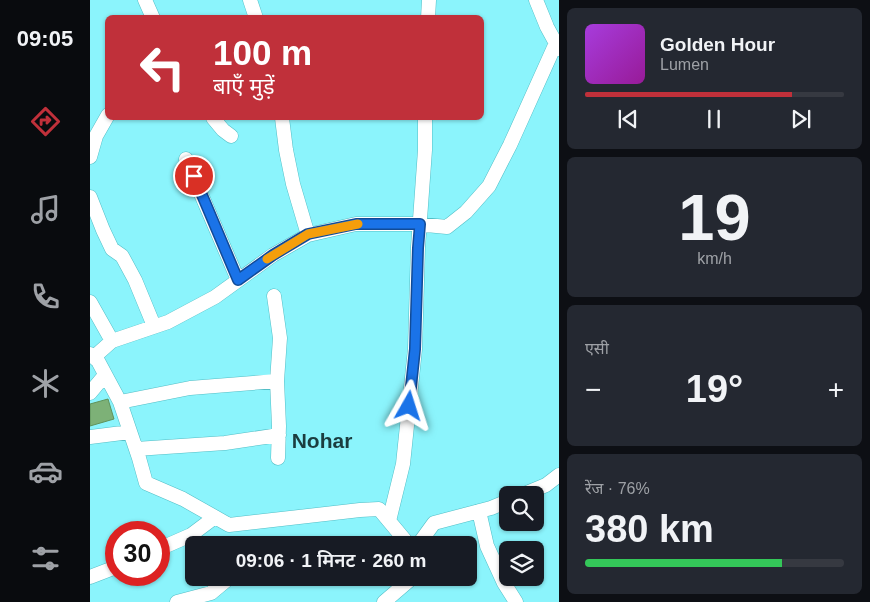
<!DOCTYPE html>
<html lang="hi">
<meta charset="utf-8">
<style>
:root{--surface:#171b24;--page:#242831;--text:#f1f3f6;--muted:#9ea1a6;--line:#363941;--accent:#c0303a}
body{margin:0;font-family:Helvetica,"Noto Sans Devanagari",sans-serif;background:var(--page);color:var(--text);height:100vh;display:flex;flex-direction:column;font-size:19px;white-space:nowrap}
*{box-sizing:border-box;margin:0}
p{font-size:16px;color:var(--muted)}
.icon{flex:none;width:28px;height:28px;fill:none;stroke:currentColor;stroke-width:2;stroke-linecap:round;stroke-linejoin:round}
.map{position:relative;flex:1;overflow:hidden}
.details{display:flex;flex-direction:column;gap:8px;padding:8px;background:#0d0f14;width:311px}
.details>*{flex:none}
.hud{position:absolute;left:15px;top:15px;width:379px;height:105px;border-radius:8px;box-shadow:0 1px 4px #0004;background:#c0303a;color:#fff;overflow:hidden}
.buttons{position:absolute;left:409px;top:486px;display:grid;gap:10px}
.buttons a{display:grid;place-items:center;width:45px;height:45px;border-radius:8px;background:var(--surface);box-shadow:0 1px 4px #0004;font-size:25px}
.speed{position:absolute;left:15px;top:521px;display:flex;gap:10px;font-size:25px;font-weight:700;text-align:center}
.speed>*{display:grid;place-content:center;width:65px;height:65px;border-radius:50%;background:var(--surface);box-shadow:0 1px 4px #0004;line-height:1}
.speed .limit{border:8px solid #d22;background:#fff;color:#111}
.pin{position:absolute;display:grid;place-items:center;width:42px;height:42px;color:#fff;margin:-21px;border:2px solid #fff;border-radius:50%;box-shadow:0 1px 5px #0007}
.me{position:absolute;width:55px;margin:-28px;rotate:6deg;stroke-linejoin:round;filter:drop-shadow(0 0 4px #0008)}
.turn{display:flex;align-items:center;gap:18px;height:105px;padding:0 25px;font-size:22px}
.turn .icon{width:65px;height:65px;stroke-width:2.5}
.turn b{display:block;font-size:35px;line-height:42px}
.big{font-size:38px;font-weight:600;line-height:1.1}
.details .tile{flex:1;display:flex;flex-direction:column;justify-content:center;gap:8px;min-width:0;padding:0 18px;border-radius:8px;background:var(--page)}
.details .dial{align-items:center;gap:0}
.dial b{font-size:65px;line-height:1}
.song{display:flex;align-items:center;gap:15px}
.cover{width:60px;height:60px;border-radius:8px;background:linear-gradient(135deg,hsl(280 70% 55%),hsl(300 70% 35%))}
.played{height:5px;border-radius:2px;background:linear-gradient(90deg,var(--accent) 80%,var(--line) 80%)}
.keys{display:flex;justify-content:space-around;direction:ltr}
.heat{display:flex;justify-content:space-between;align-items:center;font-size:28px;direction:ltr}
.charge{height:8px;border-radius:4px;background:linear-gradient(90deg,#34c759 76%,var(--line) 0)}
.trip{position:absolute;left:95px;top:536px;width:292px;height:50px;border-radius:8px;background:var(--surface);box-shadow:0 1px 4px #0004;font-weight:600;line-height:50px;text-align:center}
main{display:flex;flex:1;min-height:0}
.tabs{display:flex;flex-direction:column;width:90px;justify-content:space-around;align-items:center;background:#090b0e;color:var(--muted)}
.tabs .icon{width:35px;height:35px}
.tabs .current{color:var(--accent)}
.tabs b{font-size:22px;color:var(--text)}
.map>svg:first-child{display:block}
.building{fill:#7db177;stroke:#5f925a}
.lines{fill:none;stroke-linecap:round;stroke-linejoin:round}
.minor-casing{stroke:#52bec6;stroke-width:15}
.minor{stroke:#fff;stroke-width:14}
.route-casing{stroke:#114b97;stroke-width:12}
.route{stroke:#1a73e8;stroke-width:9}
.slow{stroke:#f59e0b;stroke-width:9}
.labels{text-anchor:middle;stroke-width:4.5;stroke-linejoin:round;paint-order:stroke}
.district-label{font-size:21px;font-weight:bold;fill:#1b3d3f;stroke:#8bf4fc}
</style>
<main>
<nav class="tabs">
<b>09:05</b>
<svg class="icon current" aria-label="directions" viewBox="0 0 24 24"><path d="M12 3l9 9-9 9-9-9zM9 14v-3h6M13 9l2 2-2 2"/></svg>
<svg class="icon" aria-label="music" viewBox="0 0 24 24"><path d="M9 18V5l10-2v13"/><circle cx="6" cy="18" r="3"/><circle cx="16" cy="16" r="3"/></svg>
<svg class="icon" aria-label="phone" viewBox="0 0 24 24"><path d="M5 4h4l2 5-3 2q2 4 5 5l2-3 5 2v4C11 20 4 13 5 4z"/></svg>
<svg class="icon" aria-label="climate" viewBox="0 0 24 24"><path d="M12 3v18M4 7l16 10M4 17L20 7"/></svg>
<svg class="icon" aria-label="car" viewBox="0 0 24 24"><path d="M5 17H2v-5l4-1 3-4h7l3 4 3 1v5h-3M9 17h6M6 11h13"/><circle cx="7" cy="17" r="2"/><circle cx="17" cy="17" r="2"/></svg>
<svg class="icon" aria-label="filters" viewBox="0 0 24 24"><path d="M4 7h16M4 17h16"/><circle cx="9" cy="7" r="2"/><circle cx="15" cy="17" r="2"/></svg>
</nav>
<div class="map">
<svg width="469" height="602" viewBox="0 0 469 602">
<rect width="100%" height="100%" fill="#8bf4fc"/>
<path class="building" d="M18 399 24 419 0 426V404Z"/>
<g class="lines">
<defs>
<path id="minor" d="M55 0 63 18
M160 0 166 18
M446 0 457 27 469 49
M338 18 339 0
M123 118 133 130 141 136
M192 118 196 150 203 184 218 235
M0 157 6 136 18 115
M96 159 148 280
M0 197 13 230 22 249 32 256 45 280 64 326
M184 296 190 338 187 381 189 426 188 458
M0 302 22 341
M0 354 8 361 30 402 49 458 56 483 93 499 139 525 270 510 289 509 319 545
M4 357 22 341 78 322 125 297 183 255 218 235 266 224H326L357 227 376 212 399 186 420 145 466 43
M0 393 15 375
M30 402 100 388 187 381
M0 437 40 432
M46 449 135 443 189 435
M432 495 456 485 469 475
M389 511 397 546 414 583 426 602
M299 521 313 464 325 349 328 247 335 150V118
M328 545 344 523 401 508 418 501
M69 549 101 535 125 517
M0 577 26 567
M87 602 121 593 139 578
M294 602 322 578"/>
</defs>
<use href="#minor" class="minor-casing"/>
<use href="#minor" class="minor"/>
</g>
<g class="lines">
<defs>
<path id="route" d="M104 176 148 280 183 255 218 234 266 224H330L328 248 325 349 319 406"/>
</defs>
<use href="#route" class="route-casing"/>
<use href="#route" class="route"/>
<path class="slow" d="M177 259 218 234 268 224"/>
</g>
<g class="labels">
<g class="district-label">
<text x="232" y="448">Nohar</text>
</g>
</g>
</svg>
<div class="buttons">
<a><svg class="icon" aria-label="search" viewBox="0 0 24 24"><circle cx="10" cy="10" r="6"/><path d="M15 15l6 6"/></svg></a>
<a><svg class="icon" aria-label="layers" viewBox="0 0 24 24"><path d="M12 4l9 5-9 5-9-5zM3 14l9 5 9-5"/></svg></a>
</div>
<div class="speed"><div class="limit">30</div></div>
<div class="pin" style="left:104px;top:176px;background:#d93025"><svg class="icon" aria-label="arrive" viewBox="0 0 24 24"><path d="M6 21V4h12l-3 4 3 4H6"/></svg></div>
<svg class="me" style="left:319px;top:406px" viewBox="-20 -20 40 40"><path d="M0-17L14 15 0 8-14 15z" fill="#1a73e8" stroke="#fff" stroke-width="4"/></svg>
<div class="trip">09:06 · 1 मिनट · 260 m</div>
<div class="hud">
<div class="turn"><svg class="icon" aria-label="left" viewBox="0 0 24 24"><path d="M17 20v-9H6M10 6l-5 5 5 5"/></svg><div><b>100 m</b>बाएँ मुड़ें</div></div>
</div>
</div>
<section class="details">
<div class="tile">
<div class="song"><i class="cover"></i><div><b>Golden Hour</b><p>Lumen</p></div></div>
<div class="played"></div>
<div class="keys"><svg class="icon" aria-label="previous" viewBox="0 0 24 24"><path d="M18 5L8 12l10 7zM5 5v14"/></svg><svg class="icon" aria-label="pause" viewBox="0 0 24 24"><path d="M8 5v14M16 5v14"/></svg><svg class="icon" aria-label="next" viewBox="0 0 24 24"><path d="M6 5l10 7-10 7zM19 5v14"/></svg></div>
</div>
<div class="tile dial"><b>19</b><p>km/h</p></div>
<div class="tile"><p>एसी</p>
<div class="heat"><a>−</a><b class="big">19°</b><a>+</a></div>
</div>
<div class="tile"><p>रेंज · 76%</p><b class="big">380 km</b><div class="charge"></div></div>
</section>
</main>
